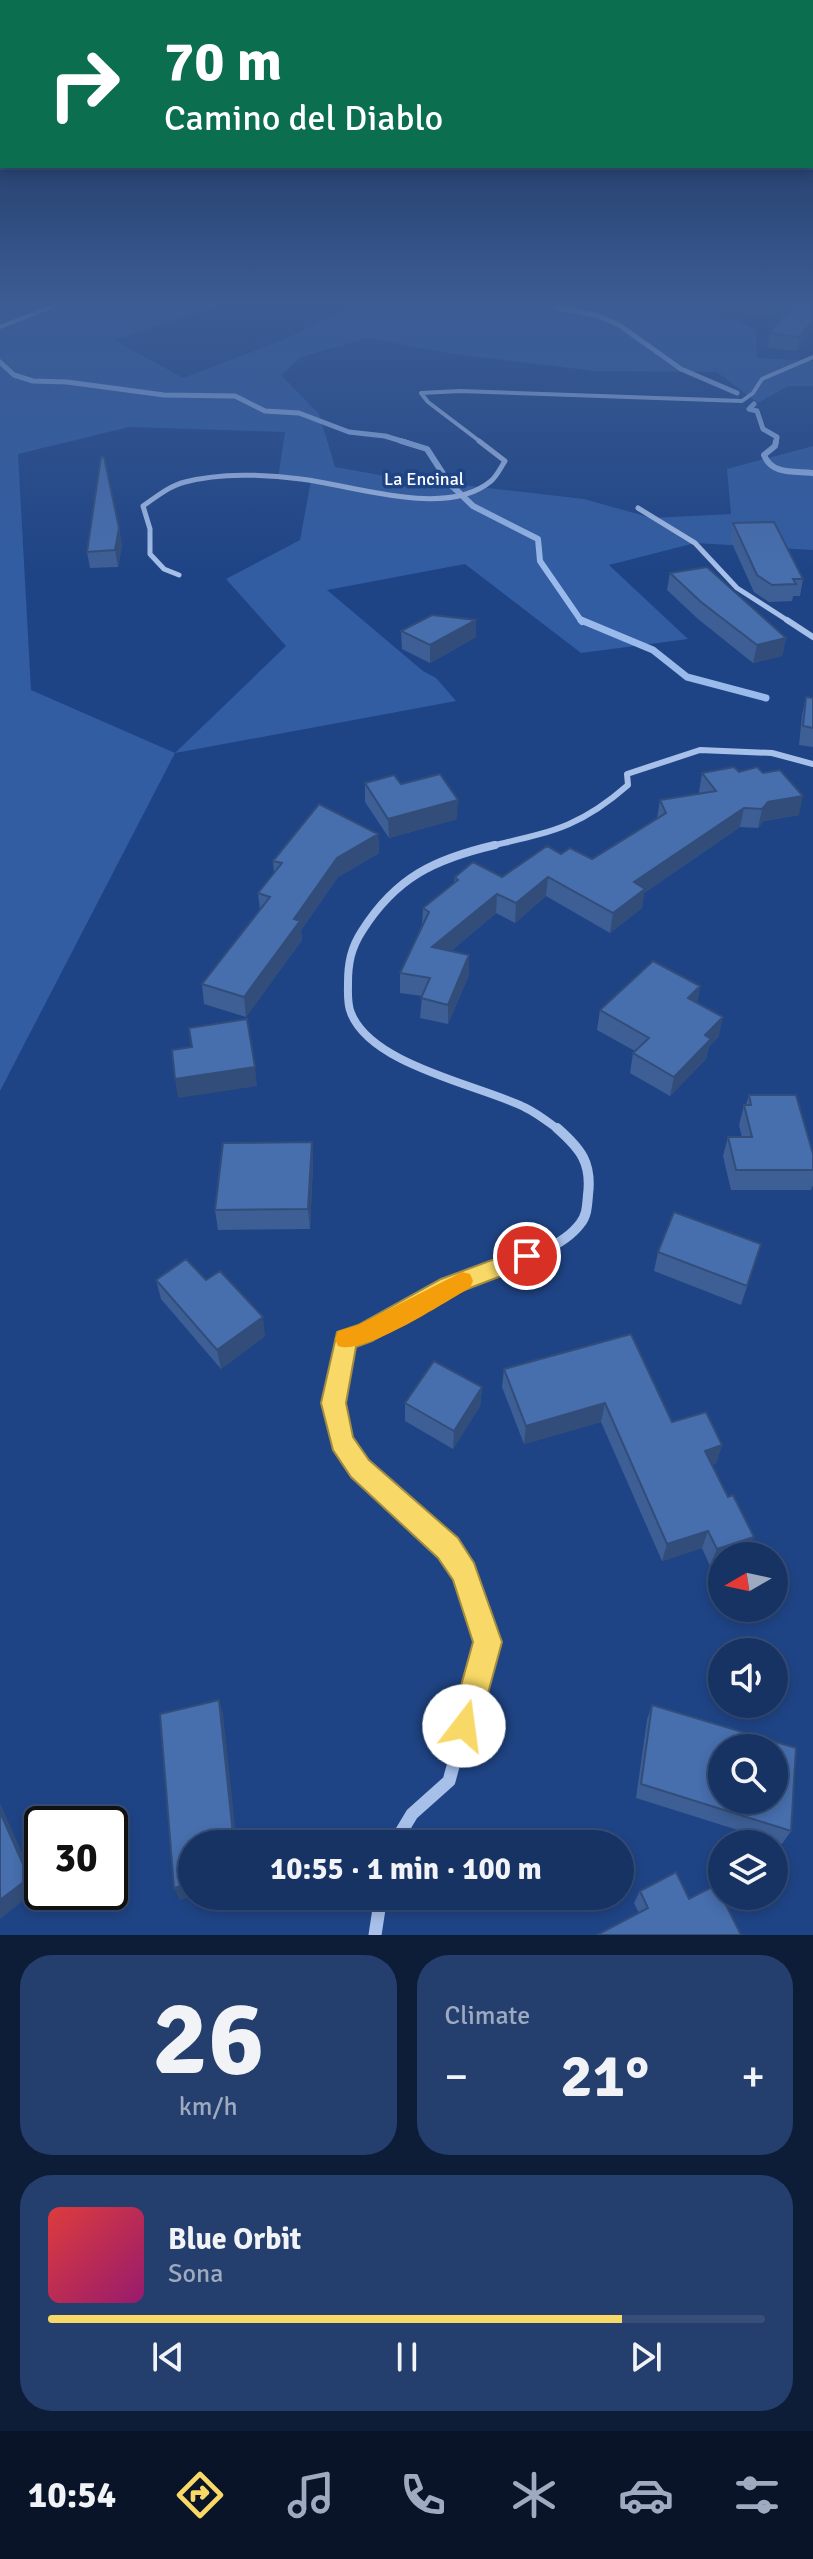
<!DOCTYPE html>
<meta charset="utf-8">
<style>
:root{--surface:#173364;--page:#243f6d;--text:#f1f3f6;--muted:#9eaabf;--line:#364e78;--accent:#f8d866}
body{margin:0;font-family:Signika,sans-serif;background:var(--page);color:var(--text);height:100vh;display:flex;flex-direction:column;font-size:30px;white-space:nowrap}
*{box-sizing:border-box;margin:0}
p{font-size:26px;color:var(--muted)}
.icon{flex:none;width:44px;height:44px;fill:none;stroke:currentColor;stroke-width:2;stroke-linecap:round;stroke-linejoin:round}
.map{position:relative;height:1935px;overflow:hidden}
.panel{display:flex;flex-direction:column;gap:20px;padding:20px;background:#0d1c37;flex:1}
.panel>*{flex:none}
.top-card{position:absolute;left:0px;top:0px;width:814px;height:168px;box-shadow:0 4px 12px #0003,0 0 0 2px var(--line);background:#0b6e4f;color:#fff;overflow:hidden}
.needle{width:52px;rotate:261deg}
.tools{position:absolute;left:708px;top:1542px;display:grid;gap:16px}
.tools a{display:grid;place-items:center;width:80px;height:80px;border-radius:50%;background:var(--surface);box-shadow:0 4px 12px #0003,0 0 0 2px var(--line);font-size:40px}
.speed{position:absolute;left:24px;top:1806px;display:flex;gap:16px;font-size:40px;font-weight:700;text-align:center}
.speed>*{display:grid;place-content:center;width:104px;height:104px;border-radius:50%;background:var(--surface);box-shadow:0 4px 12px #0003,0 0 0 2px var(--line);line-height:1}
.speed .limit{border:4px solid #111;border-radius:12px;background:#fff;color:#111}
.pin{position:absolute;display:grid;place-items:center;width:68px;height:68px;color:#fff;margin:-34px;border:4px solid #fff;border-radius:50%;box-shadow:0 2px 8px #0007}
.me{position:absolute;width:88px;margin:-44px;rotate:15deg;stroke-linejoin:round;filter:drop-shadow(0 0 6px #0008)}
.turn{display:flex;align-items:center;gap:28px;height:168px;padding:0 32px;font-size:36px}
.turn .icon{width:104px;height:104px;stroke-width:2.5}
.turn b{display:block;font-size:56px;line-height:68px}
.big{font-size:60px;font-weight:800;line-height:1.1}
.panel .tile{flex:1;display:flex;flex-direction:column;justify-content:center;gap:12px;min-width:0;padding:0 28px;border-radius:32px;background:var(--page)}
.panel .dial{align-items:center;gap:0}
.dial b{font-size:104px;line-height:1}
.song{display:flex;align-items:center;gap:24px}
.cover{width:96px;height:96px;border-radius:12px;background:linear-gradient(135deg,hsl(0 70% 55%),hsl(320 70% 35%))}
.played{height:8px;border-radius:4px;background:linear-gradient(90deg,var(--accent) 80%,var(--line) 80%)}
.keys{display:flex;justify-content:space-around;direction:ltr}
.heat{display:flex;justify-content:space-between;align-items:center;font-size:44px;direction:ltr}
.panel .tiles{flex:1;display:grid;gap:20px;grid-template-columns:1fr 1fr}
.tile:last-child{grid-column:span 2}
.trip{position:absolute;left:178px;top:1830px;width:456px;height:80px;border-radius:40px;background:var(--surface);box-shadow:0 4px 12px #0003,0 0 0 2px var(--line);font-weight:800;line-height:80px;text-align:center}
.tab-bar{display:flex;height:128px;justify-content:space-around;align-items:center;background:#091428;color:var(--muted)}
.tab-bar .icon{width:56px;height:56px}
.tab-bar .active{color:var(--accent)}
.tab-bar b{font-size:36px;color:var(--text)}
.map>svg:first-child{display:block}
.green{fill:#325da2;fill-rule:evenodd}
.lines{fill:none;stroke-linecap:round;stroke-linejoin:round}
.stream-far2{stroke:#9abaeb;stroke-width:5}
.stream-far1{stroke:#9abaeb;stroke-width:6}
.stream{stroke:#9abaeb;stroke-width:7}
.minor-far5{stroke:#a7c0ea;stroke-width:4}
.minor-far4{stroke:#a7c0ea;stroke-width:5}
.minor-far3{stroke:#a7c0ea;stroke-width:6}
.minor-far2{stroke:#a7c0ea;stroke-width:8}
.minor-far1{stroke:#a7c0ea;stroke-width:10}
.minor{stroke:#a7c0ea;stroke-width:13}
.wall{fill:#3d5f95}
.shaded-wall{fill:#324d79}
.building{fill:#476ead;stroke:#324d79;stroke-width:2;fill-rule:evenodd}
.route{fill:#f8d866;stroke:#a18c42;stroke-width:2}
.slow{fill:#f59e0b}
.labels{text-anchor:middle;stroke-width:7;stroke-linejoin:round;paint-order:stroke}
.far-street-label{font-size:18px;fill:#fff;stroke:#1f4485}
</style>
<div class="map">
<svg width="813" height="1935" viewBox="0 0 813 1935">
<rect width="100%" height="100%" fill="#1f4485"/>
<path class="green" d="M0 300H235L114 340 183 378 280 341 363 303 347 300H698L756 330 757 358 813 361V386H788L758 403 717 372 594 371 448 353 368 338 301 357 281 375 319 414 335 467 391 477 584 499 652 518 731 514 727 469 813 446V550L695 543 609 565 688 639 581 653 465 564 327 590 423 671 436 678 456 701 175 753 0 1091ZM129 427 285 432 278 479 311 480 300 540 226 579 286 646 175 753 31 690 18 454Z"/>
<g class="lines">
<path class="stream-far2" d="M548 300 561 309 596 315 619 325 681 369 737 393
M0 303 2 300
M0 362 14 375 33 381 67 382 164 395 235 396 265 411 299 413 349 432 385 436 408 443
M754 404 749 409 757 411 763 429 777 437 776 443"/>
<path class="stream-far1" d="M401 441 427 449 449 483 473 506 538 539 540 561 582 622
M776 441 775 446 764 455C772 475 794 471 813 473"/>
<path class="stream" d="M581 620 653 650 687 677 766 698"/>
<path class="minor-far5" d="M0 327 70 300
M482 443 428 402 421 393 460 391 742 401 753 393 762 379 813 357"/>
<path class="minor-far4" d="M638 508 695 543 737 588 790 622
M179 575 164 569 150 554V529L143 506C156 497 169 486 185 482 220 473 265 474 301 479 353 485 446 519 491 481 497 476 501 467 505 461L479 441"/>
<path class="minor-far3" d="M787 620 813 637
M487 847C549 832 578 829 628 785L627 774 700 750 772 753 813 764"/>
<path class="minor-far2" d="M495 845C435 859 396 877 362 931 351 948 348 963 348 983 348 993 347 1004 351 1013 371 1065 479 1085 524 1107 537 1113 548 1122 559 1130"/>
<path class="minor-far1" d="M381 1487C323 1435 332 1409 346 1339 385 1325 417 1301 455 1284 490 1268 556 1256 580 1224 587 1216 587 1206 588 1195 592 1163 581 1149 557 1128"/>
<path class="minor" d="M379 1485 448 1548 464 1573 487 1642 449 1781 412 1814 394 1844
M375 1935 381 1896"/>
</g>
<path class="wall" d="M720 300H813V331L797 351 767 347 770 333 784 315 722 320 720 305Z
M733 523 803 579 800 596H793L792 601 769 602 754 592 730 539Z
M119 528 122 545 118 567 90 568 87 552Z
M670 573 786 638 782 656 753 663 698 619 667 590Z
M401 631 476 637 430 663 402 649Z
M806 697 813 698V747L799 745 802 715Z
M702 773 799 815 764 821 758 828 740 827 644 893 642 908 610 933 546 896 515 923 496 913 451 951 469 975 448 1024 420 1018 422 996 400 993V973L422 926 423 908 454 883 455 877H502L561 854 592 859 657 818 660 800 700 794 699 792Z
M365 783 401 784 457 819 389 838 365 802Z
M378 834 379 853 338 877 301 930 302 940 246 1017 204 1004 202 984 260 910 258 893 274 873 273 861Z
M700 986 697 1002 719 1036 709 1046 706 1059 670 1096 630 1073 633 1053 635 1051 597 1030 600 1010Z
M749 1095 813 1154V1185L811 1190H731L723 1156 728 1137H742L739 1125 744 1105H746Z
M312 1142 313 1162 310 1229 218 1230 215 1210Z
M761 1244 741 1305 654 1271 658 1252Z
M156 1280H206L265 1336 221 1369 161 1299Z
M504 1369 672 1422 722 1445 716 1463 712 1465 747 1554 742 1556H722V1562L710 1566 702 1548 662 1561 601 1422 524 1444 502 1387Z
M482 1387 480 1406 453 1449 405 1421V1403Z
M652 1705 791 1831 782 1844 636 1798 647 1720Z
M640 1891 689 1899 639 1913 634 1903Z"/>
<path class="shaded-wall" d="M795 302 793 315 722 320 724 307Z
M813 321V331L797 351 799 337Z
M119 528 122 545 118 567 115 550Z
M476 620V637L430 663V645Z
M786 638 782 656 753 663 757 645Z
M803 796 799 815 764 821 758 828 762 809 768 802Z
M458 800 457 819 389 838 388 819Z
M744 808 740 827 644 893 642 908 610 933 613 913 634 882Z
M378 834 379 853 338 877 301 930 302 940 246 1017 244 997 294 919 337 858Z
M548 877 546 896 515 923 516 903Z
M497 894 496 913 432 967V947Z
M469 955V975L448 1024V1005Z
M700 986 696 1006 688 998Z
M723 1017 719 1036 709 1046 706 1059 670 1096 674 1077 705 1035Z
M255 1067 257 1086 178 1098 175 1079Z
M312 1142 313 1162 310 1229 308 1209Z
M263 1317 265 1336 221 1369 217 1350Z
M482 1387 480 1406 453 1449 454 1431Z
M605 1403 601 1422 524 1444 526 1426Z
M722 1445 716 1463 699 1469 705 1451Z
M708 1531 702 1548 662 1561 667 1544Z
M754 1537 747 1554 742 1556H722V1562L710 1566 717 1549Z
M219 1700 223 1714 237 1844H234Z
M0 1803 38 1889 0 1919Z
M192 1883V1896H193L180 1900 174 1888Z"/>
<path class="building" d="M723 300H805L813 302V321L799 337 770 333 795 302 724 307Z
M101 457H104L119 528 115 550 87 552Z
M774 522 803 579H793L796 584 772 585 757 575 733 523Z
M707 567 786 638 757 645 701 602 670 573Z
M432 615 476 620 430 645 401 631Z
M806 697 813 698V728L803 726Z
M734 767 739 772 757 767 763 773 780 770 803 796 768 802 762 809 744 808 634 882 645 889 613 913 548 877 516 903 497 894 432 947 469 955 448 1005 421 998 430 978 400 973 429 912 423 908 458 880 455 877 473 862 502 877 547 846 561 854 570 848 592 859 666 813 660 800 716 791 702 773Z
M440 774 458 800 388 819 365 783 394 775 401 784Z
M319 804 378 834 337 858 294 919 300 921 244 997 202 984 270 897 258 893 282 863 273 861Z
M653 961 700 986 688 998 723 1017 705 1035 711 1039 674 1077 633 1053 649 1038 600 1010Z
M247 1019 255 1067 175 1079 172 1050 192 1047 189 1028Z
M749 1095H796L813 1154V1170H736L728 1137H752L744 1105H751Z
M312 1142 308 1209 215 1210 223 1143Z
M674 1212 761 1244 747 1286 658 1252Z
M186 1259 206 1280 220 1271 263 1317 217 1350 156 1280Z
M631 1334 672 1422 706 1412 722 1445 705 1451 728 1497 733 1495 754 1537 717 1549 708 1531 667 1544 605 1403 526 1426 504 1369Z
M434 1361 482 1387 454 1431 405 1403Z
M219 1700 234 1844H192V1883L174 1888 160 1714Z
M652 1705 796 1748 791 1831 641 1784ZM722 1748H774V1800H722Z
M0 1812 29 1878 0 1900Z
M676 1872 689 1899 716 1885 741 1935H597L648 1908 640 1891Z"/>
<linearGradient id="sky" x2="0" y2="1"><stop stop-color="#112549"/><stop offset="0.53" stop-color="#3c5c94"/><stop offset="1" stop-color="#3c5c94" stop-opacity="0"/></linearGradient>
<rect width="813" height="571" fill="url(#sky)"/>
<path class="route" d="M527 1247 535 1250 538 1256 535 1263 457 1293 372 1341 356 1347 346 1403 353 1437 369 1460 458 1538 474 1563 502 1642 479 1726 475 1736 464 1741 454 1736 450 1726 473 1642 453 1580 438 1558 351 1477 333 1450 321 1403 337 1332 358 1325 441 1279Z"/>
<path class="slow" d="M462 1272 470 1274 473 1281 470 1288C444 1302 364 1356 338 1346L335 1339 338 1331 358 1325Z"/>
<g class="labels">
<g class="far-street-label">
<text x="424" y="485">La Encinal</text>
</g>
</g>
</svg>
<div class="tools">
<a><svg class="needle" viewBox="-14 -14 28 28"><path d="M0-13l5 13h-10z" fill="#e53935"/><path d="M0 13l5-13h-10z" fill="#9eaabf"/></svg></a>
<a><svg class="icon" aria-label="sound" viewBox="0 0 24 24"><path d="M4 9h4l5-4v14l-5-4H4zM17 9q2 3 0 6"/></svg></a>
<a><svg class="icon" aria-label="search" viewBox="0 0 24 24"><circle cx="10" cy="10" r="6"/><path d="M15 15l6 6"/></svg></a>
<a><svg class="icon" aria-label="layers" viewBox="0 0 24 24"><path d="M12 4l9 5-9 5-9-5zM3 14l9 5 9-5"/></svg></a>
</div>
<div class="speed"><div class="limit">30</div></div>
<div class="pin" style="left:527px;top:1256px;background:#d93025"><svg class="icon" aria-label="arrive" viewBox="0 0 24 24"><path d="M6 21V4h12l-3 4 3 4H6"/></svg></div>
<svg class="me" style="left:464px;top:1726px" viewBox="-20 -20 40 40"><circle r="19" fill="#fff"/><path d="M0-13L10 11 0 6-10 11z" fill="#f8d866"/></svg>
<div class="trip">10:55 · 1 min · 100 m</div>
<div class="top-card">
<div class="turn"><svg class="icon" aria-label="right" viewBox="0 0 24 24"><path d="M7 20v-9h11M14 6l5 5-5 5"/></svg><div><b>70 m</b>Camino del Diablo</div></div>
</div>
</div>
<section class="panel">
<div class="tiles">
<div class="tile dial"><b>26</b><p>km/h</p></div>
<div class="tile"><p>Climate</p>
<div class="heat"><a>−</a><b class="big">21°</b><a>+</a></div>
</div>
<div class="tile">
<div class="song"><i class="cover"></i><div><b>Blue Orbit</b><p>Sona</p></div></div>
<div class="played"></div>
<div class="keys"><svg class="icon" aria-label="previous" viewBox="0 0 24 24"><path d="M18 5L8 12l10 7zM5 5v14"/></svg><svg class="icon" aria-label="pause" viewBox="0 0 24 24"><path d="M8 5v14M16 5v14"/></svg><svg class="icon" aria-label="next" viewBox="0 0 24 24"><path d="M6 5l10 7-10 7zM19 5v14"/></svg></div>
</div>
</div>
</section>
<nav class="tab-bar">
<b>10:54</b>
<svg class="icon active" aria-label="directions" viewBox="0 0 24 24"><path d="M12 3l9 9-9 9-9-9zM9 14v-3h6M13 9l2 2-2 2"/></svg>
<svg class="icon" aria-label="music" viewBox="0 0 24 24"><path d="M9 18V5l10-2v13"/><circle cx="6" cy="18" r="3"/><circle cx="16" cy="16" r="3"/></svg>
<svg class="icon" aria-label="phone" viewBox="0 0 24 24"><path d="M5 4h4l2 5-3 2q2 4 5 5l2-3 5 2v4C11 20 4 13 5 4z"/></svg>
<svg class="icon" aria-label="climate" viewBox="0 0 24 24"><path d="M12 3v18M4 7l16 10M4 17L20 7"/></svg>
<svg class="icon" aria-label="car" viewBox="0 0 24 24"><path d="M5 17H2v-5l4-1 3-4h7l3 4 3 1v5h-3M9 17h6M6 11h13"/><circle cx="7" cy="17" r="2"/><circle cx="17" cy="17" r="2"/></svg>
<svg class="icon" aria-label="filters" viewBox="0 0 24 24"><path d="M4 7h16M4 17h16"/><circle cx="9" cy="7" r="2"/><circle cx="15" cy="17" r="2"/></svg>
</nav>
